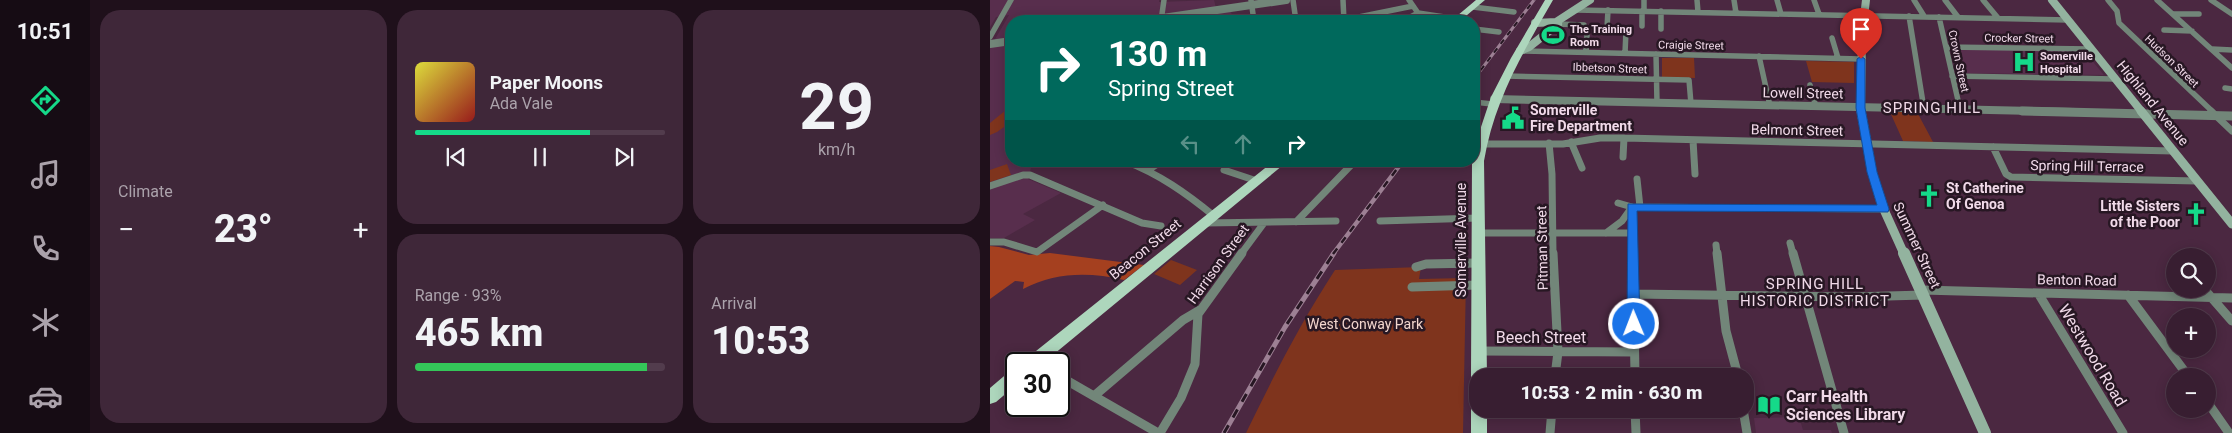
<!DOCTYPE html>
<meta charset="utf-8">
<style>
:root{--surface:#381e31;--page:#3f2739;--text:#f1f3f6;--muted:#aba2ab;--line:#523c4d;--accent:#15d989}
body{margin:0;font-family:Roboto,sans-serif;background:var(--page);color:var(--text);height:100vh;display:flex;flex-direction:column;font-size:19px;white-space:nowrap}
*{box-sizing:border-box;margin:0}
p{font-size:16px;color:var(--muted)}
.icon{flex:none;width:28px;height:28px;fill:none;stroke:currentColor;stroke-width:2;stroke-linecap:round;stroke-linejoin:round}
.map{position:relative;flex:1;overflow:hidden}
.sheet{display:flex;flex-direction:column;gap:10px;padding:10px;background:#1f101b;width:900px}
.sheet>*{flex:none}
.guide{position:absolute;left:15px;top:15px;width:475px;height:152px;border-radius:20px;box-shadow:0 2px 12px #0003,0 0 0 1px var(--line);background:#00695c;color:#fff;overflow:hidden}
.fabs{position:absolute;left:1176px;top:248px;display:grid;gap:10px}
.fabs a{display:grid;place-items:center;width:50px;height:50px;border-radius:50%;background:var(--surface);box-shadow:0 2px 12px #0003,0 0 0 1px var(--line);font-size:25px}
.speed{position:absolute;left:15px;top:352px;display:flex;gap:10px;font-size:25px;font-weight:700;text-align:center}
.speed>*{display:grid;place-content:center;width:65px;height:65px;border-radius:50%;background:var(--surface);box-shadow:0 2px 12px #0003,0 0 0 1px var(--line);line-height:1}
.speed .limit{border:2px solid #111;border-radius:8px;background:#fff;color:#111}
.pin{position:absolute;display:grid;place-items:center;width:42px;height:42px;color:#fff;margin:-51px -21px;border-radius:50% 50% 50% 0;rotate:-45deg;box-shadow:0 0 5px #0007}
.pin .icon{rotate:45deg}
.me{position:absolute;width:55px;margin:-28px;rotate:359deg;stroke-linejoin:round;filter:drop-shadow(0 0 4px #0008)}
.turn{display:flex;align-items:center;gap:18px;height:105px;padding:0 20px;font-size:22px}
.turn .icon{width:65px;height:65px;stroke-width:2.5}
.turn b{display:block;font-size:35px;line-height:42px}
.lanes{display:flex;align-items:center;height:48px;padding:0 20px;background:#0003;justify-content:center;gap:25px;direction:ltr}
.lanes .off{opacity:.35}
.big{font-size:38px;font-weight:800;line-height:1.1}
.sheet .card{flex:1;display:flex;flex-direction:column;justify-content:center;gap:8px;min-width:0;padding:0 18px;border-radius:20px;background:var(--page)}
.sheet .dial{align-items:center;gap:0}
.dial b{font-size:65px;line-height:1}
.song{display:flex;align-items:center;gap:15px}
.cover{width:60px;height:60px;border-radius:8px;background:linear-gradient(135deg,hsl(60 70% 55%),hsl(0 70% 35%))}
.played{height:5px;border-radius:2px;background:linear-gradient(90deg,var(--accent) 70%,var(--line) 70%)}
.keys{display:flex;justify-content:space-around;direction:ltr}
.heat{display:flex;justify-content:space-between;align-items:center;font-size:28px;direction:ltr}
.charge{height:8px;border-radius:4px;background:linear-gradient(90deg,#34c759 93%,var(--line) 0)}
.sheet .tiles{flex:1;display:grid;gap:10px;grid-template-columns:repeat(3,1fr)}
.card:first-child{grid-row:span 2}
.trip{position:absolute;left:479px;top:368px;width:285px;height:50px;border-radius:20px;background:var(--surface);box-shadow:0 2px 12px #0003,0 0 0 1px var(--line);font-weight:800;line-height:50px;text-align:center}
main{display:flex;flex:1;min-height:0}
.menu{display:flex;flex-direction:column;width:90px;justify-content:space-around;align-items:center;background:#160c14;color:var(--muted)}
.menu .icon{width:35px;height:35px}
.menu .current{color:var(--accent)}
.menu b{font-size:22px;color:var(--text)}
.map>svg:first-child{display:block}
.built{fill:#582e4d}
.green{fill:#7f341d}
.forest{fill:#a5401f}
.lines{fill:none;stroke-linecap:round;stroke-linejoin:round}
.minor-far2{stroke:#728679;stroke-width:5.5}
.minor-far1{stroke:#728679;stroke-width:7}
.minor{stroke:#728679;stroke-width:9}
.tertiary-far1{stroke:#728679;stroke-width:8}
.tertiary{stroke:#728679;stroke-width:9}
.secondary-far2{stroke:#93b39f;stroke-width:8}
.secondary-far1{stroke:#93b39f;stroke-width:9}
.secondary{stroke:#93b39f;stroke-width:12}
.primary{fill:#add6bc;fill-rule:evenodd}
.rail-far2-casing{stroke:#9d8094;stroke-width:3}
.rail-far1-casing{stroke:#9d8094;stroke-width:4.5}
.rail-casing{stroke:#9d8094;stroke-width:5}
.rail-far2{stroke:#271723;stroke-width:2;stroke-dasharray:5.5;stroke-linecap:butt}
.rail-far1{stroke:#271723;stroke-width:2.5;stroke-dasharray:7;stroke-linecap:butt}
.rail{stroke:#271723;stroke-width:3;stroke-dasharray:9;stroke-linecap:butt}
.route{fill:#1a73e8;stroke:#114b97}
.labels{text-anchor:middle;stroke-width:5;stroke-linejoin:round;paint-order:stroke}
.far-poi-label{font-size:11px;font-weight:bold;fill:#f1dae9;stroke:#271723;text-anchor:start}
.far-street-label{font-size:11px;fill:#f1dae9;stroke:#271723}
.street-label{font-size:14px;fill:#f1dae9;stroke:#271723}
.poi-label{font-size:14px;font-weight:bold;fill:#f1dae9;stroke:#271723;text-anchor:start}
.park-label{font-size:14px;fill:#f3d6ce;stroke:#271723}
.neighbourhood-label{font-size:15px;letter-spacing:1px;fill:#f1dae9;stroke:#271723}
.near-street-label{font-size:16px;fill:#f1dae9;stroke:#271723}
.near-poi-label{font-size:16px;font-weight:bold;fill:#f1dae9;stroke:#271723;text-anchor:start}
</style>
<main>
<nav class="menu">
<b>10:51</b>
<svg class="icon current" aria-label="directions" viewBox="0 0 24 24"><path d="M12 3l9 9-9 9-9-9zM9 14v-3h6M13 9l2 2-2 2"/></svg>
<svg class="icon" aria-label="music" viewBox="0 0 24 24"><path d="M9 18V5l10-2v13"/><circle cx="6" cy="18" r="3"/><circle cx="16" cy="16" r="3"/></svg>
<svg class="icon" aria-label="phone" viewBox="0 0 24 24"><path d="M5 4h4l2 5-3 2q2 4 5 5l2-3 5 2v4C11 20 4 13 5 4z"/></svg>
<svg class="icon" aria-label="climate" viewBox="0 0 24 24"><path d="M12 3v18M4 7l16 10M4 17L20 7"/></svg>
<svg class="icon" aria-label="car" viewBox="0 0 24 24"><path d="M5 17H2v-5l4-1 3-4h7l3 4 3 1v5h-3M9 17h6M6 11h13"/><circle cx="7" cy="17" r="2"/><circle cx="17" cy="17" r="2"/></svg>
</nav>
<section class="sheet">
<div class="tiles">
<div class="card"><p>Climate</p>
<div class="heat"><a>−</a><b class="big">23°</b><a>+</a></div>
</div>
<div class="card">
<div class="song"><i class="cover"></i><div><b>Paper Moons</b><p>Ada Vale</p></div></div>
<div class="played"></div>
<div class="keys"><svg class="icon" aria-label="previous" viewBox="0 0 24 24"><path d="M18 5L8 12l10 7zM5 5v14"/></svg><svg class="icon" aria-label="pause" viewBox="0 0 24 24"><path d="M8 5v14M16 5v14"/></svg><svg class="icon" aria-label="next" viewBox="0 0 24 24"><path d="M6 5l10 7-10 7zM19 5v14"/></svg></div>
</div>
<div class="card dial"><b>29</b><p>km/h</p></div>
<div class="card"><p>Range · 93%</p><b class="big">465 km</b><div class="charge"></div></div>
<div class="card"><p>Arrival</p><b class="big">10:53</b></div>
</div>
</section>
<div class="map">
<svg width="1242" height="433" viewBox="0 0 1242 433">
<rect width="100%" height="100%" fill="#4b2841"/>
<path class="built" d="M0 0H169V2L224 0 227 12 241 11 243 21H213L214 10 164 21H21V39L4 41 19 15 6 17 0 27Z
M21 43V161H60L41 168 38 179 71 193 33 214 45 220 14 238H0V46Z
M961 49 1094 51 1114 75 967 73Z
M809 417 813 430H841L842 433H766L764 418Z"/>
<path class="green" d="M672 58H704L705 78 672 77Z
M816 61 864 62V83L822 82Z
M21 106V115L18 118 21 122 7 132 0 135V123Z
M900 112H927L943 142 913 141Z
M17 164 21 175 0 182V170Z
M181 260 207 270 190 285 164 274Z
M431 267 429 279 476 278 473 433H256C283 377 311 322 345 270Z"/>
<path class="forest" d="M0 246 9 247 39 255 60 253 154 265 134 280C99 272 66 272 33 289L34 282 25 281 0 299Z"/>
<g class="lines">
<path class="minor-far2" d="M261 0 264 21
M303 0 306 21
M353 0 354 21
M419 0 428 13 468 19
M654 0V11
M707 0 708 12
M744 0 746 13
M787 0 791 14
M824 0 829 14
M924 0 934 16
M955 0 968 17
M993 0 1008 18
M1118 0 1127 11 1129 23 1223 112
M1167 0 1242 68
M1221 0 1242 14
M483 7 524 12
M586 10 1078 20
M652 11V26
M671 11V29
M1184 14H1209
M919 16 934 109
M949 17 970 109
M354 20 423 6
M171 21 174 0
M413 21 428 13
M568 24 594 25
M617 28 618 10
M484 29 509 32
M1174 30 1202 31
M0 37 21 0
M842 38 848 58
M956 47 1101 49
M1222 49 1242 50
M530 51 871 59
M596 52 597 35
M635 53 636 31
M666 54 667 103
M769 56 780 106
M516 76 699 80 701 104
M962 76 1125 79
M820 85 826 107
M1235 88 1242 89
M484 102 502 104"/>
<path class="minor-far1" d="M1221 111 1242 131
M703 140 705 174
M581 142 592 168
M559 143 562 174 563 254
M490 144H573L610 138H634L1183 151
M1003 147 1016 174 1021 177 1207 181
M633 157 634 138
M135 161C169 174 196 193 224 216
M158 170 172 161
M234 170 267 181
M647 179 650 207
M0 186 33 175H40L152 223 171 226
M628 203 642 207 894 209
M642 207 643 254
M390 221 488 218
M306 222 365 161
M215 223 346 221
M488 233H642
M616 233 632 221 642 207
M0 242H14L47 252 113 205
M800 243 803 254
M726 245 727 254
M251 254 274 223"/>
<path class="minor" d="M563 253 568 352 565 376
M643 253 645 376
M727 253 736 331 748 376
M803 253 854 433
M426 267 436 264 488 263
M422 287 488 285
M1214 289 1242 321
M932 290 1242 298
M1048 293 1133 433
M643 294 861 297 934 295
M1138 295 1198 376
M488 351 644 352
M69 376 168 433
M104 396 193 320 210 310
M1218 403 1239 433
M645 409 646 433
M753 409 757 433
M170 433 191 398 205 364 208 314 252 253
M560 433 562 409"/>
<path class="tertiary-far1" d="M152 21 296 0
M0 44 21 41
M504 99 1086 112"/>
<path class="tertiary" d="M1032 111 1242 116"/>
<path class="secondary-far2" d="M1062 0 1152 112
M545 23 566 22 600 0
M530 51 539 47 568 24
M871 112 872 34 876 0"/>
<path class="secondary-far1" d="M871 111 882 171 891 203 914 254
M1151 111 1242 224"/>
<path class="secondary" d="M914 253 995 433"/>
<path class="primary" d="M486 0H495L470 21H461Z
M555 0H563C533 52 504 101 494 161L497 376H488V382L483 381 481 376 482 161 487 139 501 97 521 58Z
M284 161H298L52 364H33L36 359Z
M26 369V385L6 402 0 404V388L20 371Z
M488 402V409H497V433H481V409L483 404Z"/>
<defs>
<path id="rail-far2" d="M484 79 544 0"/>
<path id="rail-far1" d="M343 254 413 161"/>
<path id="rail" d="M234 433 295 327 344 253"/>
</defs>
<use href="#rail-far2" class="rail-far2-casing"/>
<use href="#rail-far1" class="rail-far1-casing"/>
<use href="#rail" class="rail-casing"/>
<use href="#rail-far2" class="rail-far2"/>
<use href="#rail-far1" class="rail-far1"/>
<use href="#rail" class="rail"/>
</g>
<path class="route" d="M871 56 875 59V108L887 172 899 209 898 212 647 211 650 324 648 328H639L637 324 638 204 887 205 877 172 866 108 867 59Z"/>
<defs>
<symbol id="stadium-bare" viewBox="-9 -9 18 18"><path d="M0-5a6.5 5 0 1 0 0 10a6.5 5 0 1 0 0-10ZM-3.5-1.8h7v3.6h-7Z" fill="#15d989" stroke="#271723" stroke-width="2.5" paint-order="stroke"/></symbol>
<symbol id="hospital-bare" viewBox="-9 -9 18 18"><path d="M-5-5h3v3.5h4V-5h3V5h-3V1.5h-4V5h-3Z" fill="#15d989" stroke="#271723" stroke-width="2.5" paint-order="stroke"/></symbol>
<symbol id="civic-bare" viewBox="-9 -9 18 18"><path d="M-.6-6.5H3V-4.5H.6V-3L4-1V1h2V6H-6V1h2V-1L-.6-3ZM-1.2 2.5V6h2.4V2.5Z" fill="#15d989" stroke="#271723" stroke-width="2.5" paint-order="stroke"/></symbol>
<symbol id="church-bare" viewBox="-9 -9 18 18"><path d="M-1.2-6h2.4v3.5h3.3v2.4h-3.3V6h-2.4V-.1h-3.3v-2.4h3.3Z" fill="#15d989" stroke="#271723" stroke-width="2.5" paint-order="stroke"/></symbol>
<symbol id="library-bare" viewBox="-9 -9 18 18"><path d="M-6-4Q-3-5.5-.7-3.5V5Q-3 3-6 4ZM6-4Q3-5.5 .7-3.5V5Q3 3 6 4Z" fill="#15d989" stroke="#271723" stroke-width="2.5" paint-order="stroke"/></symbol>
</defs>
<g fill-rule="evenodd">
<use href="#stadium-bare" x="547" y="19" width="32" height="32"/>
<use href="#hospital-bare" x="1018" y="46" width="32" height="32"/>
<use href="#civic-bare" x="507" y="102" width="32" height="32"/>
<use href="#church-bare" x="923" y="180" width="32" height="32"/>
<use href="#church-bare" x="1190" y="198" width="32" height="32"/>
<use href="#library-bare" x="763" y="389" width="32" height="32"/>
</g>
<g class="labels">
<g class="far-poi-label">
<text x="580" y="33">The Training<tspan x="580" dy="13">Room</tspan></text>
<text x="1050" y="60">Somerville<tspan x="1050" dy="13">Hospital</tspan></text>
</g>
<g class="far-street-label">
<text transform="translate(1029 38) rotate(1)" y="4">Crocker Street</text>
<text transform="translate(701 45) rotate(1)" y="4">Craigie Street</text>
<text transform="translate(969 61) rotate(78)" y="4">Crown Street</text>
<text transform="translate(1182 61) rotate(44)" y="4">Hudson Street</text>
<text transform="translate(620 68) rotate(2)" y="4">Ibbetson Street</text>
</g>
<g class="street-label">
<text transform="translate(813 93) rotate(1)" y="5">Lowell Street</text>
<text transform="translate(1163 103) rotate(51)" y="5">Highland Avenue</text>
<text transform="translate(807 130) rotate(1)" y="5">Belmont Street</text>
<text transform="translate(1097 166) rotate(1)" y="5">Spring Hill Terrace</text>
<text transform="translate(471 240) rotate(-90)" y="5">Somerville Avenue</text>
<text transform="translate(927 245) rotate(65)" y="5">Summer Street</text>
<text transform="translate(552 248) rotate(-91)" y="5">Pitman Street</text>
<text transform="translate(155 249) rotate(-39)" y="5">Beacon Street</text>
<text transform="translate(228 264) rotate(-54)" y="5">Harrison Street</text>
<text transform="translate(1087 280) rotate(1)" y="5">Benton Road</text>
</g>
<g class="poi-label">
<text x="540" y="115">Somerville<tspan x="540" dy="16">Fire Department</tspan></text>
<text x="956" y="193">St Catherine<tspan x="956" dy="16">Of Genoa</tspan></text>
<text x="1190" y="211" text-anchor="end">Little Sisters<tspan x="1190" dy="16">of the Poor</tspan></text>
</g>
<g class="park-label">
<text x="375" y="329">West Conway Park</text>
</g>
<g class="neighbourhood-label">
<text x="942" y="113">SPRING HILL</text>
<text x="825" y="289">SPRING HILL<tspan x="825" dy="17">HISTORIC DISTRICT</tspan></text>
</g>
<g class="near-street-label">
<text x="551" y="343">Beech Street</text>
<text transform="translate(1103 355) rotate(59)" y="6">Westwood Road</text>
</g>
<g class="near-poi-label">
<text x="796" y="402">Carr Health<tspan x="796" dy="18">Sciences Library</tspan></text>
</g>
</g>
</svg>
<div class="fabs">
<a><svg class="icon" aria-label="search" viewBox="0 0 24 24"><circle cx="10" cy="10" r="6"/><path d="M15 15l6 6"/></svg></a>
<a>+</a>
<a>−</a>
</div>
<div class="speed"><div class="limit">30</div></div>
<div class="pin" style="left:871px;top:59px;background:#d93025"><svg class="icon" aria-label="arrive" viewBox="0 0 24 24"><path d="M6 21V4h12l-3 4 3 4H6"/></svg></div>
<svg class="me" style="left:644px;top:324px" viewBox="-20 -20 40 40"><circle r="17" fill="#1a73e8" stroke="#fff" stroke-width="3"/><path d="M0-11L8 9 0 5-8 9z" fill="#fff"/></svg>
<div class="trip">10:53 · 2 min · 630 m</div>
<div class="guide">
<div class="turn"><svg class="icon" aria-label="right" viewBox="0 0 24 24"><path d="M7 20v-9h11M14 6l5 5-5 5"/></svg><div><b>130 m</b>Spring Street</div></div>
<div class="lanes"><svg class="icon off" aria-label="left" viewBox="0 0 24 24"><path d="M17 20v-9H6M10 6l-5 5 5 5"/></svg><svg class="icon off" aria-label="ahead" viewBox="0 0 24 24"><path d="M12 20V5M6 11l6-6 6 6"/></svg><svg class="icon" aria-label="right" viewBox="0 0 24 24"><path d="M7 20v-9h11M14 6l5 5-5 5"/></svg></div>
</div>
</div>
</main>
